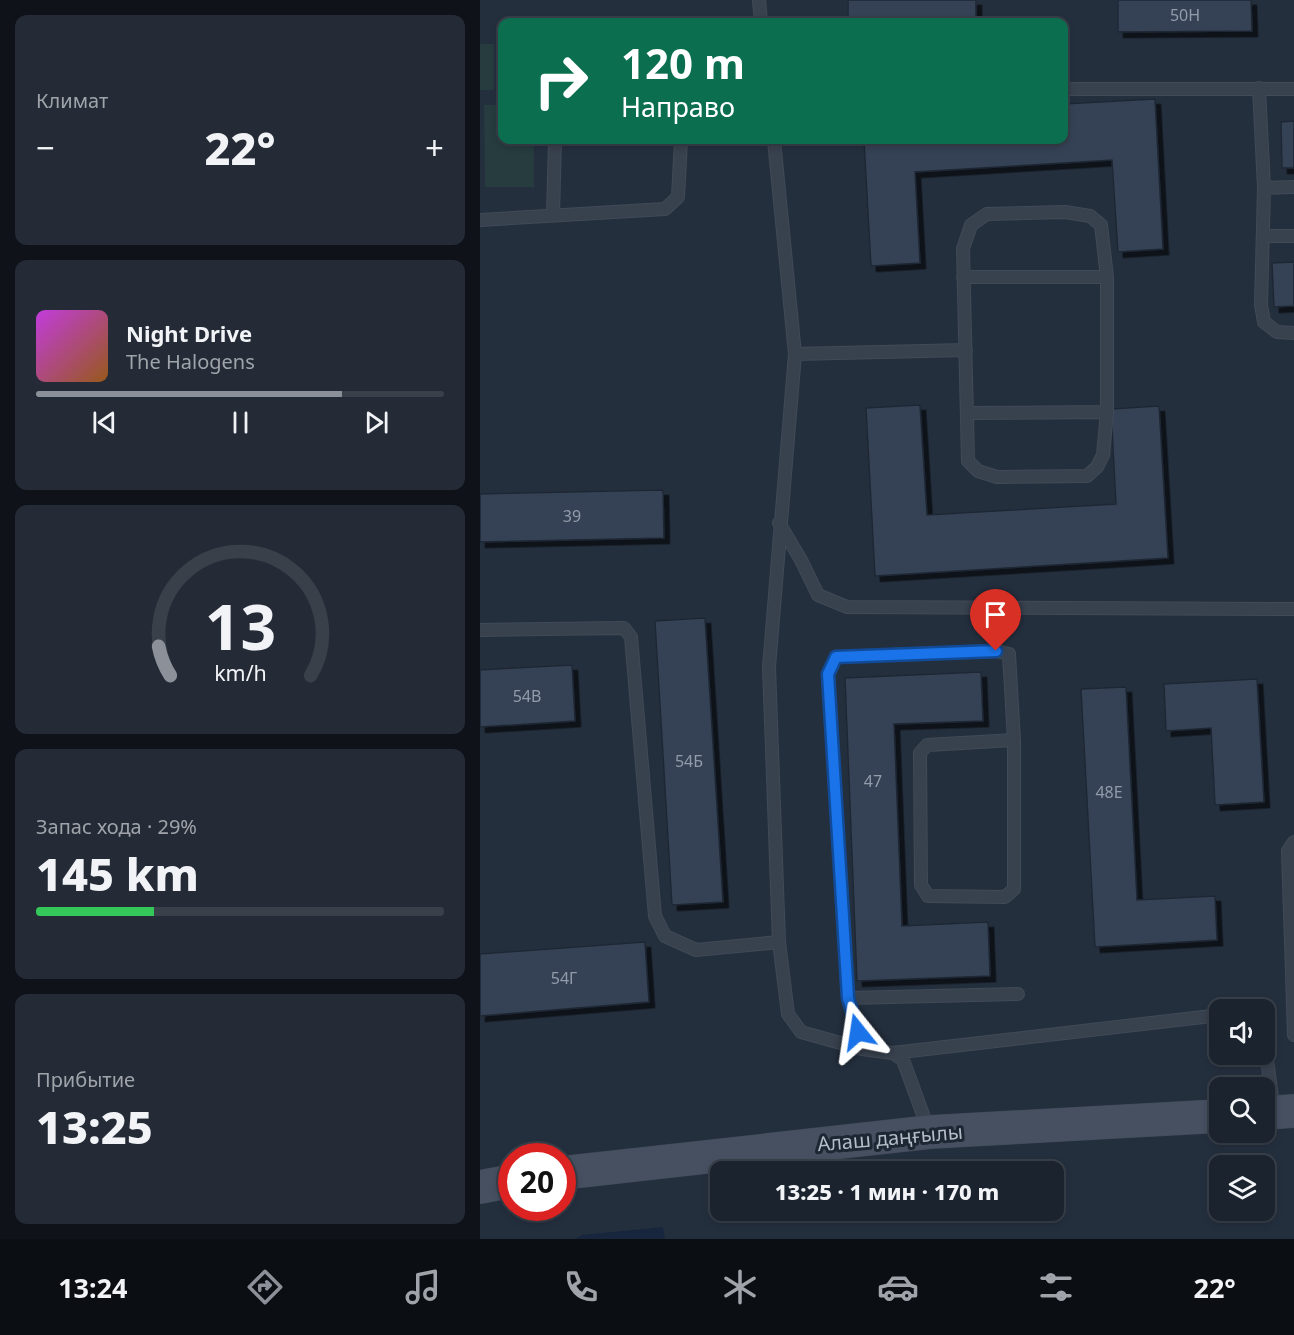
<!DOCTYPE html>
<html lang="ru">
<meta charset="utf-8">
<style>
:root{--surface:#1b232e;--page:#242b36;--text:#f1f3f6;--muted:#a0a4aa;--line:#39404a;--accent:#8c9099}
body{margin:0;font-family:"Noto Sans",sans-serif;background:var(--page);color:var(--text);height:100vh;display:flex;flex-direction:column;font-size:22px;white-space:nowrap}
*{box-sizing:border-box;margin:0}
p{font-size:20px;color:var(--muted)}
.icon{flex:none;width:33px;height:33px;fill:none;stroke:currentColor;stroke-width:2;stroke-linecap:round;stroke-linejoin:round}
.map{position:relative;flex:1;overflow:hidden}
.side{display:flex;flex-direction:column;gap:15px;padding:15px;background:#0f1319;width:480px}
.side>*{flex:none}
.banner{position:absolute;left:18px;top:18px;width:570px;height:126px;border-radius:12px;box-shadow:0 3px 9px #0003,0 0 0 2px var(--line);background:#0b6e4f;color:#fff;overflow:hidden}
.buttons{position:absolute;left:729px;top:999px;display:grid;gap:12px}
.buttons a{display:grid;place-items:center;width:66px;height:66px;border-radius:12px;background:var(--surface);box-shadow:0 3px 9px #0003,0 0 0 2px var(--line);font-size:30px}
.speed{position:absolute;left:18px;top:1143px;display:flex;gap:12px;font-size:30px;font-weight:700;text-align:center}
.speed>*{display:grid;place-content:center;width:78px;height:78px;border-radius:50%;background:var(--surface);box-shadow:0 3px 9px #0003,0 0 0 2px var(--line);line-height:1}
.speed .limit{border:9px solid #d22;background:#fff;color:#111}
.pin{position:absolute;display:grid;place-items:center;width:51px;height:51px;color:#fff;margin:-62px -26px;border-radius:50% 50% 50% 0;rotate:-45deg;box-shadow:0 0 6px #0007}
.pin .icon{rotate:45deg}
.me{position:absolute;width:66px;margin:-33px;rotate:345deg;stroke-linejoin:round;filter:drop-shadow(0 0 4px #0008)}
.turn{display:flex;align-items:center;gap:21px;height:126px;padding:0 24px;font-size:27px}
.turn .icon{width:78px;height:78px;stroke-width:2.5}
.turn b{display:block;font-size:42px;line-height:51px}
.big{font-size:45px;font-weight:800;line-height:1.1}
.side .widget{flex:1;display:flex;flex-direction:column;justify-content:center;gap:9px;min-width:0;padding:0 21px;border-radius:12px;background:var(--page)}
.side .dial{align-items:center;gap:0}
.dial svg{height:156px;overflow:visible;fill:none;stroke:var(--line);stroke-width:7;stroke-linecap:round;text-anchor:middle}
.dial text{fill:var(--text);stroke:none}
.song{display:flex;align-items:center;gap:18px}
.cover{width:72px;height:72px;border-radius:9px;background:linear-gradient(135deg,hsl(290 70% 55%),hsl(30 70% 35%))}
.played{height:6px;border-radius:3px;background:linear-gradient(90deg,var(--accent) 75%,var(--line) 75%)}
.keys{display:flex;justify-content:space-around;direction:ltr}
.heat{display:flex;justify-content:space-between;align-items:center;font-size:33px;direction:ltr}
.charge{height:9px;border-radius:4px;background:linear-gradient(90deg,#34c759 29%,var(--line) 0)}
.trip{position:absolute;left:230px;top:1161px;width:354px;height:60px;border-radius:12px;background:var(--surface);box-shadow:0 3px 9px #0003,0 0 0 2px var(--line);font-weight:800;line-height:60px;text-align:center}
.dock{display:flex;height:96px;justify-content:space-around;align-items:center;background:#0b0e12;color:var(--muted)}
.dock .icon{width:42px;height:42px}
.dock .current{color:var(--accent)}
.dock b{font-size:27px;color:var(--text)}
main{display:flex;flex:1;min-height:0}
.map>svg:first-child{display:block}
.green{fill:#263c3f}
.water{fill:#17263c}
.building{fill:#364354;stroke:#1f2835;stroke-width:1.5;filter:url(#shadow)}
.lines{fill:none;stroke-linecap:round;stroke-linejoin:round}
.service-casing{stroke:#414a57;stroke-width:14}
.secondary-casing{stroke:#414a57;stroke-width:34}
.service{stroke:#38414e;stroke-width:12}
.secondary{stroke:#465061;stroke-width:33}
.route-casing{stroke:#114b97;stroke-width:15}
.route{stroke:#1a73e8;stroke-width:10}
.labels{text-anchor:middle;stroke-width:6;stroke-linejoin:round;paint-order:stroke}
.number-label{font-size:16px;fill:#929caa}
.street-label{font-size:20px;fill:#b4bcc9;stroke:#1d2633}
</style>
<main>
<section class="side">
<div class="widget"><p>Климат</p>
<div class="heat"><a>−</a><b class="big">22°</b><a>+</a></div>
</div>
<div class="widget">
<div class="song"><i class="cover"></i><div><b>Night Drive</b><p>The Halogens</p></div></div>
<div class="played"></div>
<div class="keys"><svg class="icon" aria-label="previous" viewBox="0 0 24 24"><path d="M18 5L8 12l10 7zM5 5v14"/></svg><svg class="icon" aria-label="pause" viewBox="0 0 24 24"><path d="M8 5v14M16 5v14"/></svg><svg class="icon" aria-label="next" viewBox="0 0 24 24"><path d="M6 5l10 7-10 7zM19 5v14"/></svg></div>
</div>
<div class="widget dial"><svg viewBox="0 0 100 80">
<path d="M14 69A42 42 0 1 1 86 69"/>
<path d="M14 69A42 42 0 0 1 8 54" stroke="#8c9099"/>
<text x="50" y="56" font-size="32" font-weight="700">13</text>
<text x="50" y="72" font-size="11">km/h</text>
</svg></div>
<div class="widget"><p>Запас хода · 29%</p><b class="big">145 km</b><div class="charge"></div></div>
<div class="widget"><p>Прибытие</p><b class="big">13:25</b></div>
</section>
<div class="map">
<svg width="814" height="1239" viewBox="0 0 814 1239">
<defs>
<filter id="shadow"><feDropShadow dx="5.5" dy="5.5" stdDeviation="0" flood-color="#0009"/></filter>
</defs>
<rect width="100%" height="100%" fill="#242f3e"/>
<path class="green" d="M0 44H14V90H0Z
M4 105H22V140H54V187H5Z"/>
<path class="water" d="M183 1227 185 1239H95L102 1235Z"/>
<path class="building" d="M368 0H496V22H368Z
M638 0H771L772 31 638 32Z
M675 99 683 249 638 252 632 160 435 172 440 263 391 266 384 140H584V104Z
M814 121V168H802L801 122Z
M814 262V306L794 307 792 263Z
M440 405 447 515 636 504 631 409 679 406 688 558 395 576 386 408Z
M183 490 184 538 0 542V494Z
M225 618 243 902 192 905 175 621Z
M92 665 95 721 0 727V670Z
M501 672 503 721 414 724 422 926 508 922 510 976 377 981 365 678Z
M777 679 784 802 735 805 731 728 686 731 684 684Z
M646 687 657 900 735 896 737 940 615 947 601 689Z
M165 942 169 1002 0 1016V954Z"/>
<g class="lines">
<defs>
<path id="service" d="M279 0 281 22
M779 88 784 188 781 305 784 322 797 332 814 333
M584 89H814
M294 140 315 354 289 667 299 942 308 1014 321 1032 382 1049 413 1053 423 1060 449 1131
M784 188 814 187
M585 212 610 216 621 225 627 277V412L623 455 617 467 607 476 517 477 498 471 488 461 483 249 491 225 507 214Z
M73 215 75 140
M0 220 185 209 198 197 201 140
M784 236H814
M483 277H627
M315 354 486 350
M487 413 627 412
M299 523 321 560 338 595 367 607 814 609
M0 630 144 628 151 637 175 916 185 936 216 950 299 942
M814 842 808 851 814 1035
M368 998 538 994
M784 1038 794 1111
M382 1049 368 998 348 674 356 657 516 651 529 654 534 740V889L525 897 448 896 441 885 440 753 447 745 534 740
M413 1053 740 1015"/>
<path id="secondary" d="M784 1113 814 1111
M82 1173 450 1132 740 1116
M0 1187 32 1181"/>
</defs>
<use href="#service" class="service-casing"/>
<use href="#secondary" class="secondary-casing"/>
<use href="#service" class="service"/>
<use href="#secondary" class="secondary"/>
</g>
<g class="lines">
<defs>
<path id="route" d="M378 1032 368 998 348 674 356 657 516 651"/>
</defs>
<use href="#route" class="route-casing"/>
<use href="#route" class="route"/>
</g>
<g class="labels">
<g class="number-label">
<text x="705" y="21">50Н</text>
<text x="92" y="522">39</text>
<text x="47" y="702">54В</text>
<text x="209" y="767">54Б</text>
<text x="393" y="787">47</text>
<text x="629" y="798">48Е</text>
<text x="84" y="984">54Г</text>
</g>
<g class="street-label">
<text transform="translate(410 1138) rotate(-5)" y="7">Алаш даңғылы</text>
</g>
</g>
</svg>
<div class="buttons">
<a><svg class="icon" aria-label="sound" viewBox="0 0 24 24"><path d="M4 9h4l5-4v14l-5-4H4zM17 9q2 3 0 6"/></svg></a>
<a><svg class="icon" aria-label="search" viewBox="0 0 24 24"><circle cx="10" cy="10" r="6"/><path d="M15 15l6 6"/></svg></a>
<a><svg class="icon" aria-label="layers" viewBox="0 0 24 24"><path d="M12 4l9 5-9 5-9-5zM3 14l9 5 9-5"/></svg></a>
</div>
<div class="speed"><div class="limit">20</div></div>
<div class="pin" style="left:516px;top:651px;background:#d93025"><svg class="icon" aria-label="arrive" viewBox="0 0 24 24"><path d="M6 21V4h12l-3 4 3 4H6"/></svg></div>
<svg class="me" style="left:378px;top:1032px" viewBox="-20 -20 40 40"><path d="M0-17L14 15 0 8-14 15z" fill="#1a73e8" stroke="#fff" stroke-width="4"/></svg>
<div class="trip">13:25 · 1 мин · 170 m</div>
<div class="banner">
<div class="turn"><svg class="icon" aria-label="right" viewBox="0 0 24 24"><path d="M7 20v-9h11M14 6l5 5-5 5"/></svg><div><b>120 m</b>Направо</div></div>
</div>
</div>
</main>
<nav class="dock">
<b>13:24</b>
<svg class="icon current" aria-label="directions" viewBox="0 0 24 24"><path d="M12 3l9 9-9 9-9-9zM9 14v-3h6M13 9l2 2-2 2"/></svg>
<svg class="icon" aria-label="music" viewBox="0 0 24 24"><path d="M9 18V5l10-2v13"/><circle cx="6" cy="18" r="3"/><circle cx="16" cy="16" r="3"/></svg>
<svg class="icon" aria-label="phone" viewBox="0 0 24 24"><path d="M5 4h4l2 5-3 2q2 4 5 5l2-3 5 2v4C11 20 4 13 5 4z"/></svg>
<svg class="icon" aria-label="climate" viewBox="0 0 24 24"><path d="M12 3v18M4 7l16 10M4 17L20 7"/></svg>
<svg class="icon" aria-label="car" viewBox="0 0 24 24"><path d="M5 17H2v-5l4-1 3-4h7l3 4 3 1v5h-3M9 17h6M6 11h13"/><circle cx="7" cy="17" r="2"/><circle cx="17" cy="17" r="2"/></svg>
<svg class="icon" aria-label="filters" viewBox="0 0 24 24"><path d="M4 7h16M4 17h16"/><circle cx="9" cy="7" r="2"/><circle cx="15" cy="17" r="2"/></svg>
<b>22°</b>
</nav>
